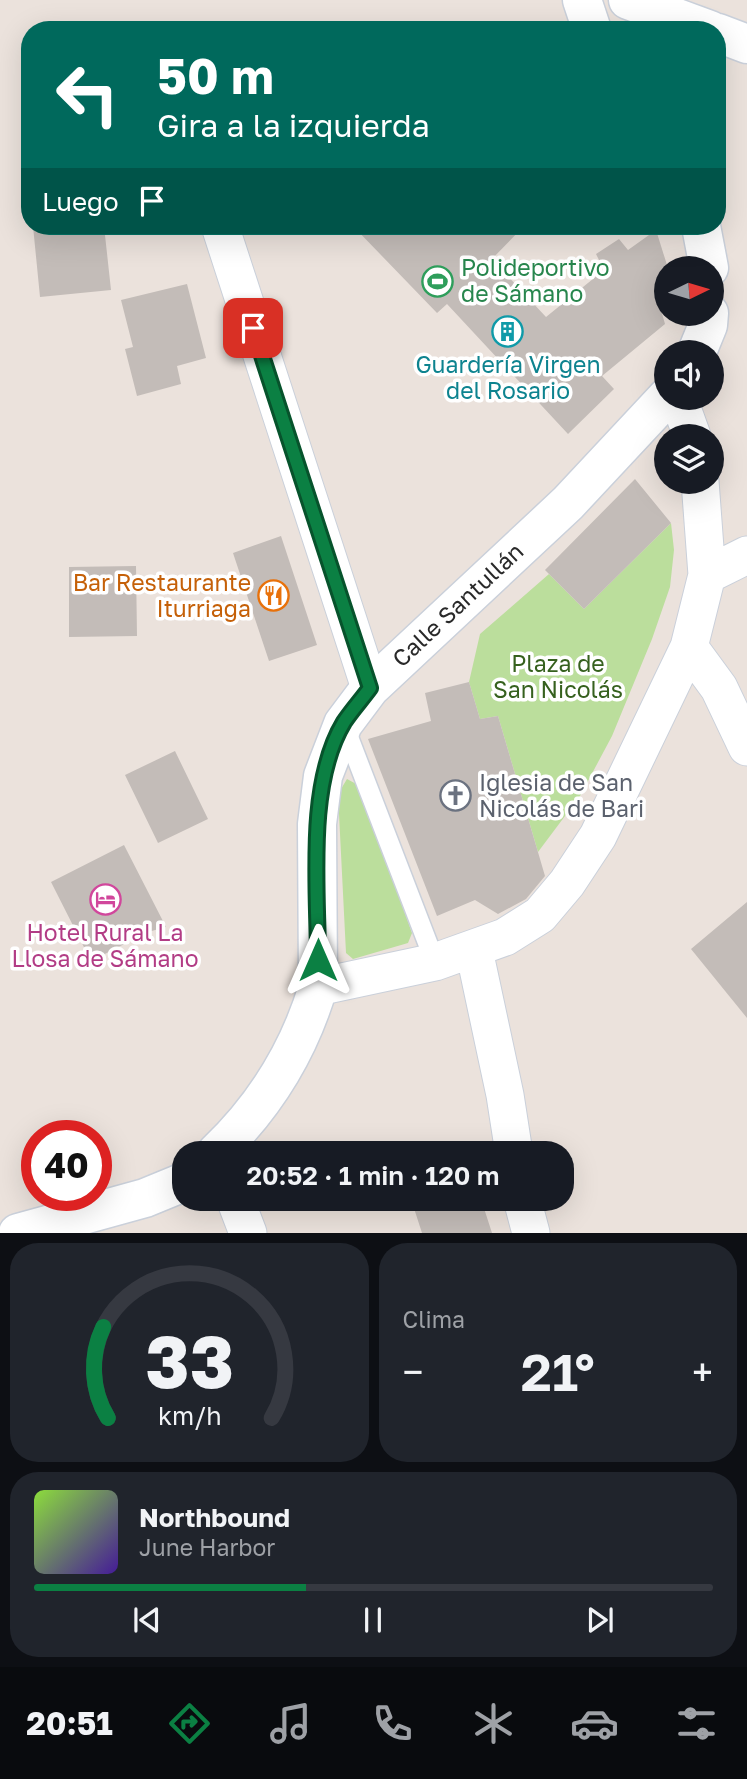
<!DOCTYPE html>
<html lang="es">
<meta charset="utf-8">
<style>
:root{--surface:#171b24;--page:#20242c;--text:#f1f3f6;--muted:#9ea1a6;--line:#363941;--accent:#0b8043}
body{margin:0;font-family:"Golos Text",sans-serif;background:var(--page);color:var(--text);height:100vh;display:flex;flex-direction:column;font-size:26px;white-space:nowrap}
*{box-sizing:border-box;margin:0}
p{font-size:23px;color:var(--muted)}
.icon{flex:none;width:38px;height:38px;fill:none;stroke:currentColor;stroke-width:2;stroke-linecap:round;stroke-linejoin:round}
.map{position:relative;height:1233px;overflow:hidden}
.details{display:flex;flex-direction:column;gap:10px;padding:10px;background:#0d0f14;flex:1}
.details>*{flex:none}
.guide{position:absolute;left:21px;top:21px;width:705px;height:214px;border-radius:28px;box-shadow:0 7px 28px #0002;background:#00695c;color:#fff;overflow:hidden}
.needle{width:46px;rotate:85deg}
.tools{position:absolute;left:654px;top:256px;display:grid;gap:14px}
.tools a{display:grid;place-items:center;width:70px;height:70px;border-radius:50%;background:var(--surface);box-shadow:0 7px 28px #0002;font-size:35px}
.speed{position:absolute;left:21px;top:1120px;display:flex;gap:14px;font-size:35px;font-weight:700;text-align:center}
.speed>*{display:grid;place-content:center;width:91px;height:91px;border-radius:50%;background:var(--surface);box-shadow:0 7px 28px #0002;line-height:1}
.speed .limit{border:10px solid #d22;background:#fff;color:#111}
.pin{position:absolute;display:grid;place-items:center;width:60px;height:60px;color:#fff;margin:-30px;border-radius:14px;box-shadow:0 4px 10px #0006}
.me{position:absolute;width:77px;margin:-38px;rotate:0deg;stroke-linejoin:round;filter:drop-shadow(0 0 5px #0008)}
.turn{display:flex;align-items:center;gap:24px;height:147px;padding:0 21px;font-size:32px}
.turn .icon{width:91px;height:91px;stroke-width:2.5}
.turn b{display:block;font-size:49px;line-height:60px}
.then{display:flex;align-items:center;height:66px;padding:0 21px;background:#0003;gap:14px;font-size:26px}
.big{font-size:52px;font-weight:600;line-height:1.1}
.details .tile{flex:1;display:flex;flex-direction:column;justify-content:center;gap:10px;min-width:0;padding:0 24px;border-radius:28px;background:var(--page)}
.details .dial{align-items:center;gap:0}
.dial svg{height:182px;overflow:visible;fill:none;stroke:var(--line);stroke-width:7;stroke-linecap:round;text-anchor:middle}
.dial text{fill:var(--text);stroke:none}
.song{display:flex;align-items:center;gap:21px}
.cover{width:84px;height:84px;border-radius:10px;background:linear-gradient(135deg,hsl(90 70% 55%),hsl(260 70% 35%))}
.played{height:7px;border-radius:4px;background:linear-gradient(90deg,var(--accent) 40%,var(--line) 40%)}
.keys{display:flex;justify-content:space-around;direction:ltr}
.heat{display:flex;justify-content:space-between;align-items:center;font-size:38px;direction:ltr}
.details .tiles{flex:1;display:grid;gap:10px;grid-template-columns:1fr 1fr}
.tile:last-child{grid-column:span 2}
.trip{position:absolute;left:172px;top:1141px;width:402px;height:70px;border-radius:28px;background:var(--surface);box-shadow:0 7px 28px #0002;font-weight:600;line-height:70px;text-align:center}
.tabs{display:flex;height:112px;justify-content:space-around;align-items:center;background:#090b0e;color:var(--muted)}
.tabs .icon{width:49px;height:49px}
.tabs .on{color:var(--accent)}
.tabs b{font-size:32px;color:var(--text)}
.map>svg:first-child{display:block}
.green{fill:#bbde9c}
.building{fill:#c3bcb8}
.lines{fill:none;stroke-linecap:round;stroke-linejoin:round}
.lane-casing{stroke:#cad0da;stroke-width:22}
.street-casing{stroke:#cad0da;stroke-width:39}
.secondary-casing{stroke:#cad0da;stroke-width:41}
.lane{stroke:#fff;stroke-width:19}
.street{stroke:#fff;stroke-width:37}
.secondary{stroke:#fff;stroke-width:38}
.route-casing{stroke:#07532c;stroke-width:18}
.route{stroke:#0b8043;stroke-width:12}
.labels{text-anchor:middle;stroke-width:7;stroke-linejoin:round;paint-order:stroke}
.leisure-label{font-size:23px;fill:#27864d;stroke:#fff;text-anchor:start}
.culture-label{font-size:23px;fill:#0d838f;stroke:#fff}
.food-label{font-size:23px;fill:#c56008;stroke:#fff;text-anchor:end}
.street-label{font-size:23px;fill:#292929;stroke:#fff}
.park-label{font-size:23px;fill:#36611e;stroke:#fff}
.worship-label{font-size:23px;fill:#5b616d;stroke:#fff;text-anchor:start}
.hotel-label{font-size:23px;fill:#b23c85;stroke:#fff}
</style>
<div class="map">
<svg width="747" height="1233" viewBox="0 0 747 1233">
<rect width="100%" height="100%" fill="#ebe2dc"/>
<path class="green" d="M671 523 674 550 670 587 652 639 612 736 580 796 538 852 498 716 480 719 469 682 480 634 549 574 584 609Z
M347 779 360 786 412 933 408 943 353 959 346 953 338 794Z"/>
<path class="building" d="M33 226H104L111 290 40 297Z
M353 226H524L492 259 546 317 604 270 596 254 619 239 628 250 656 230 667 265V301L659 303 665 324 602 376 614 389 568 434 447 304 437 313Z
M187 284 206 358 177 366 181 384 137 396 125 349 133 347 121 300Z
M635 479 671 523 584 609 545 570Z
M281 536 317 645 269 661 233 553Z
M136 566 137 636 69 637V567Z
M469 682 480 719 498 716 545 876 526 899 498 914 475 900 437 916 368 739 431 721 425 693Z
M175 751 208 819 158 843 125 775Z
M124 845 166 927 148 932 91 961 51 882Z
M747 902V1018L691 949Z
M411 1199H481L492 1233H422Z"/>
<g class="lines">
<defs>
<path id="lane" d="M345 728 435 962"/>
<path id="street" d="M220 226 370 688
M678 397 692 436
M707 575 747 555
M689 647 719 688 747 747
M474 950 505 1095 514 1153
M318 987 435 962 505 937 540 915 567 883 598 836 689 647 707 575 700 481
M235 1199 248 1233
M522 1199 531 1233"/>
<path id="secondary" d="M582 0 592 30
M628 0 710 30
M718 33 747 44
M701 226 709 268
M697 352 708 325 709 313
M216 1153C264 1107 299 1051 318 987L317 824 323 776 343 724 370 688 568 503 667 397
M18 1233 145 1198 184 1182"/>
</defs>
<use href="#lane" class="lane-casing"/>
<use href="#street" class="street-casing"/>
<use href="#secondary" class="secondary-casing"/>
<use href="#lane" class="lane"/>
<use href="#street" class="street"/>
<use href="#secondary" class="secondary"/>
</g>
<g class="lines">
<defs>
<path id="route" d="M253 328 370 688C362 699 352 710 344 722 306 785 318 889 318 960"/>
</defs>
<use href="#route" class="route-casing"/>
<use href="#route" class="route"/>
</g>
<defs>
<symbol id="stadium-ring" viewBox="-11 -11 22 22"><circle r="9.5" fill="#fff" stroke="#2e9e5b" stroke-width="1.5"/><path d="M0-5a6.5 5 0 1 0 0 10a6.5 5 0 1 0 0-10ZM-3.5-1.8h7v3.6h-7Z" fill="#2e9e5b"/></symbol>
<symbol id="building-ring" viewBox="-11 -11 22 22"><circle r="9.5" fill="#fff" stroke="#0f9aa8" stroke-width="1.5"/><path d="M-4-6H4V6H1V3H-1V6H-4ZM-2.5-4.3h1.7v1.8h-1.7ZM.8-4.3h1.7v1.8H.8ZM-2.5-1h1.7V.8h-1.7ZM.8-1h1.7V.8H.8Z" fill="#0f9aa8"/></symbol>
<symbol id="restaurant-ring" viewBox="-11 -11 22 22"><circle r="9.5" fill="#fff" stroke="#e8710a" stroke-width="1.5"/><path d="M-5-6h1v4h1v-4h1v4h1v-4h1v5L-1.5 .5V6h-2V.5L-5-1ZM5-6V6H3V1.5H1.5Q1.5-4 5-6Z" fill="#e8710a"/></symbol>
<symbol id="church-ring" viewBox="-11 -11 22 22"><circle r="9.5" fill="#fff" stroke="#6b7280" stroke-width="1.5"/><path d="M-1.2-6h2.4v3.5h3.3v2.4h-3.3V6h-2.4V-.1h-3.3v-2.4h3.3Z" fill="#6b7280"/></symbol>
<symbol id="hotel-ring" viewBox="-11 -11 22 22"><circle r="9.5" fill="#fff" stroke="#d1479c" stroke-width="1.5"/><path d="M-6-4.5h1.5V1H6V5H4.5V3h-9V5H-6ZM-4 0a1.8 1.8 0 1 1 3.6 0ZM.5 0V-2.5h3Q6-2.5 6 0Z" fill="#d1479c"/></symbol>
</defs>
<g fill-rule="evenodd">
<use href="#stadium-ring" x="420" y="264" width="35" height="35"/>
<use href="#building-ring" x="490" y="314" width="35" height="35"/>
<use href="#restaurant-ring" x="256" y="578" width="35" height="35"/>
<use href="#church-ring" x="438" y="778" width="35" height="35"/>
<use href="#hotel-ring" x="88" y="882" width="35" height="35"/>
</g>
<g class="labels">
<g class="leisure-label">
<text x="461" y="276">Polideportivo<tspan x="461" dy="26">de Sámano</tspan></text>
</g>
<g class="culture-label">
<text x="508" y="373">Guardería Virgen<tspan x="508" dy="26">del Rosario</tspan></text>
</g>
<g class="food-label">
<text x="251" y="591">Bar Restaurante<tspan x="251" dy="26">Iturriaga</tspan></text>
</g>
<g class="street-label">
<text transform="translate(458 605) rotate(-43)" y="8">Calle Santullán</text>
</g>
<g class="park-label">
<text x="558" y="672">Plaza de<tspan x="558" dy="26">San Nicolás</tspan></text>
</g>
<g class="worship-label">
<text x="479" y="791">Iglesia de San<tspan x="479" dy="26">Nicolás de Bari</tspan></text>
</g>
<g class="hotel-label">
<text x="105" y="941">Hotel Rural La<tspan x="105" dy="26">Llosa de Sámano</tspan></text>
</g>
</g>
</svg>
<div class="tools">
<a><svg class="needle" viewBox="-14 -14 28 28"><path d="M0-13l5 13h-10z" fill="#e53935"/><path d="M0 13l5-13h-10z" fill="#9ea1a6"/></svg></a>
<a><svg class="icon" aria-label="sound" viewBox="0 0 24 24"><path d="M4 9h4l5-4v14l-5-4H4zM17 9q2 3 0 6"/></svg></a>
<a><svg class="icon" aria-label="layers" viewBox="0 0 24 24"><path d="M12 4l9 5-9 5-9-5zM3 14l9 5 9-5"/></svg></a>
</div>
<div class="speed"><div class="limit">40</div></div>
<div class="pin" style="left:253px;top:328px;background:#d93025"><svg class="icon" aria-label="arrive" viewBox="0 0 24 24"><path d="M6 21V4h12l-3 4 3 4H6"/></svg></div>
<svg class="me" style="left:318px;top:960px" viewBox="-20 -20 40 40"><path d="M0-17L14 15 0 8-14 15z" fill="#0b8043" stroke="#fff" stroke-width="4"/></svg>
<div class="trip">20:52 · 1 min · 120 m</div>
<div class="guide">
<div class="turn"><svg class="icon" aria-label="left" viewBox="0 0 24 24"><path d="M17 20v-9H6M10 6l-5 5 5 5"/></svg><div><b>50 m</b>Gira a la izquierda</div></div>
<div class="then">Luego<svg class="icon" aria-label="arrive" viewBox="0 0 24 24"><path d="M6 21V4h12l-3 4 3 4H6"/></svg></div>
</div>
</div>
<section class="details">
<div class="tiles">
<div class="tile dial"><svg viewBox="0 0 100 80">
<path d="M14 69A42 42 0 1 1 86 69"/>
<path d="M14 69A42 42 0 0 1 12 29" stroke="#0b8043"/>
<text x="50" y="56" font-size="32" font-weight="700">33</text>
<text x="50" y="72" font-size="11">km/h</text>
</svg></div>
<div class="tile"><p>Clima</p>
<div class="heat"><a>−</a><b class="big">21°</b><a>+</a></div>
</div>
<div class="tile">
<div class="song"><i class="cover"></i><div><b>Northbound</b><p>June Harbor</p></div></div>
<div class="played"></div>
<div class="keys"><svg class="icon" aria-label="previous" viewBox="0 0 24 24"><path d="M18 5L8 12l10 7zM5 5v14"/></svg><svg class="icon" aria-label="pause" viewBox="0 0 24 24"><path d="M8 5v14M16 5v14"/></svg><svg class="icon" aria-label="next" viewBox="0 0 24 24"><path d="M6 5l10 7-10 7zM19 5v14"/></svg></div>
</div>
</div>
</section>
<nav class="tabs">
<b>20:51</b>
<svg class="icon on" aria-label="directions" viewBox="0 0 24 24"><path d="M12 3l9 9-9 9-9-9zM9 14v-3h6M13 9l2 2-2 2"/></svg>
<svg class="icon" aria-label="music" viewBox="0 0 24 24"><path d="M9 18V5l10-2v13"/><circle cx="6" cy="18" r="3"/><circle cx="16" cy="16" r="3"/></svg>
<svg class="icon" aria-label="phone" viewBox="0 0 24 24"><path d="M5 4h4l2 5-3 2q2 4 5 5l2-3 5 2v4C11 20 4 13 5 4z"/></svg>
<svg class="icon" aria-label="climate" viewBox="0 0 24 24"><path d="M12 3v18M4 7l16 10M4 17L20 7"/></svg>
<svg class="icon" aria-label="car" viewBox="0 0 24 24"><path d="M5 17H2v-5l4-1 3-4h7l3 4 3 1v5h-3M9 17h6M6 11h13"/><circle cx="7" cy="17" r="2"/><circle cx="17" cy="17" r="2"/></svg>
<svg class="icon" aria-label="filters" viewBox="0 0 24 24"><path d="M4 7h16M4 17h16"/><circle cx="9" cy="7" r="2"/><circle cx="15" cy="17" r="2"/></svg>
</nav>
